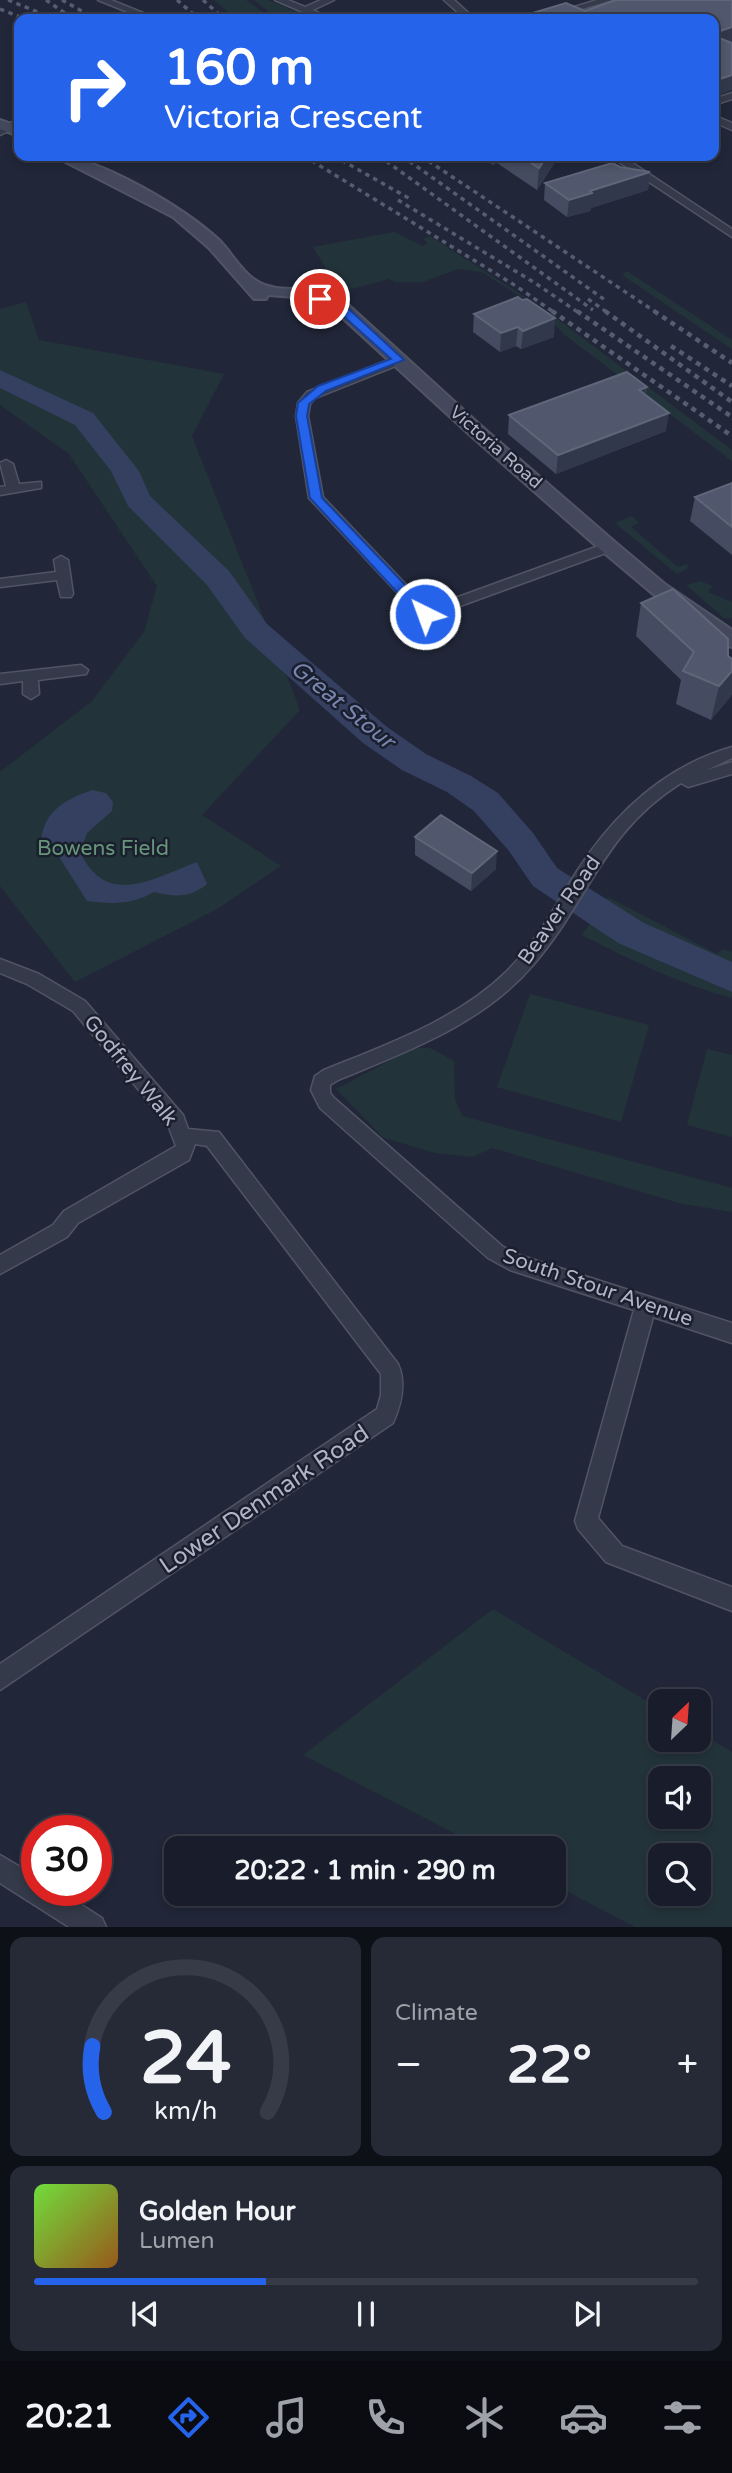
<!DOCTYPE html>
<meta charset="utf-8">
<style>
:root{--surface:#191d2b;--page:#262a37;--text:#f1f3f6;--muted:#9fa2a9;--line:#373b47;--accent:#2563eb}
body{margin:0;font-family:"Varela Round",sans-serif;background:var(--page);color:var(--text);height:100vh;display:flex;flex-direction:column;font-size:26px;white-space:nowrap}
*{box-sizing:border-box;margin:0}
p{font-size:23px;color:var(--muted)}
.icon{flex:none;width:38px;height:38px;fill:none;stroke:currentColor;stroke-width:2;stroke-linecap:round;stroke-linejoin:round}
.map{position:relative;height:1927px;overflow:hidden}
.details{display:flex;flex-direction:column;gap:10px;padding:10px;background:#0e1018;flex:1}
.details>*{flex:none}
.banner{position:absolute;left:14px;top:14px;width:705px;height:147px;border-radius:14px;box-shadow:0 4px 10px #0003,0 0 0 2px var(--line);background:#2563eb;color:#fff;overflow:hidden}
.needle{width:46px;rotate:25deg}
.tools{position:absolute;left:648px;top:1689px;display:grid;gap:14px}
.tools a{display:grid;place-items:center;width:63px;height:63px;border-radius:14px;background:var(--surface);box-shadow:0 4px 10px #0003,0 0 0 2px var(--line);font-size:35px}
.speed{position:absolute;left:21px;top:1815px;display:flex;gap:14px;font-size:35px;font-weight:700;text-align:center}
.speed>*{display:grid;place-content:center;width:91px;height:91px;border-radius:50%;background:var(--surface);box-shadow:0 4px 10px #0003,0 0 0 2px var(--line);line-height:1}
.speed .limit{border:10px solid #d22;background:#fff;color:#111}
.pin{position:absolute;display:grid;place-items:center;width:60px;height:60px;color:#fff;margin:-30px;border:4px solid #fff;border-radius:50%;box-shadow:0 2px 7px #0007}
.me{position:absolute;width:77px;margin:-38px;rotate:318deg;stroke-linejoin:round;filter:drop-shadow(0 0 5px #0008)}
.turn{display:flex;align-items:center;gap:24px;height:147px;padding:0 35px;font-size:32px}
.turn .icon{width:91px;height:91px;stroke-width:2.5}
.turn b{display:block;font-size:49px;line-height:60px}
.big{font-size:52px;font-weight:800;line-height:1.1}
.details .tile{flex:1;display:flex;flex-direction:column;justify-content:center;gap:10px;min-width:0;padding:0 24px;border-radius:14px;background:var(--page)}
.details .dial{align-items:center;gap:0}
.dial svg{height:182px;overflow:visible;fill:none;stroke:var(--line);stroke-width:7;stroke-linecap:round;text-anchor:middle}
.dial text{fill:var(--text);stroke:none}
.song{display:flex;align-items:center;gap:21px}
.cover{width:84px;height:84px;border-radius:10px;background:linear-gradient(135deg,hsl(100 70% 55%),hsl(30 70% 35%))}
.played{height:7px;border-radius:4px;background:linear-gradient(90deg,var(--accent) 35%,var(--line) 35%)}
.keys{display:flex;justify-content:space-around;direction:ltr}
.heat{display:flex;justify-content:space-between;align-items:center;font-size:38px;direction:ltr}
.details .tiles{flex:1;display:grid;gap:10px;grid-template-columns:1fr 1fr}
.tile:last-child{grid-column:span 2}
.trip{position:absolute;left:164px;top:1836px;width:402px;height:70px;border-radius:14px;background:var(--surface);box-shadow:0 4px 10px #0003,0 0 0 2px var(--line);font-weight:800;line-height:70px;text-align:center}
.tab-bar{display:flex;height:112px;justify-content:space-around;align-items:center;background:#0a0c11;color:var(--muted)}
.tab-bar .icon{width:49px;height:49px}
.tab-bar .selected{color:var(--accent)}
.tab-bar b{font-size:32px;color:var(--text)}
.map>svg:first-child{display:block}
.green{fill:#23333a;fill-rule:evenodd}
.water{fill:#353f60}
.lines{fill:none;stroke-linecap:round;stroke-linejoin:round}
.stream{stroke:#353f60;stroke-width:4.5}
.river{fill:#353f60;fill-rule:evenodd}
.street-casing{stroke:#505464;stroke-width:3}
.secondary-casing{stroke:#505464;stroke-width:4}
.street{fill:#353a4a;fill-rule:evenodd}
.secondary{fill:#43485d;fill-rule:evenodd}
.rail-far1{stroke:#575d71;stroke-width:3.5;stroke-dasharray:4.5 4.5;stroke-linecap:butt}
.rail{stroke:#575d71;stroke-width:4.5;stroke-dasharray:5 5;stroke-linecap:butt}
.wall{fill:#454c61}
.shaded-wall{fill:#32384c}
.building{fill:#51576c;stroke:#60667a;stroke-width:2}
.route{fill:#2563eb;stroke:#184099;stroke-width:2}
.labels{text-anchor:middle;stroke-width:5;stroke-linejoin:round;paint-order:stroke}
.far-street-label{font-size:18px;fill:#b0b4c6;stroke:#1a1f2e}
.park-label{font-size:21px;fill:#67967b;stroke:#1a1f2e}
.street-label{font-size:21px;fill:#b0b4c6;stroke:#1a1f2e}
.water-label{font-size:23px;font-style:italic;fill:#7885ae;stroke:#1a1f2e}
.near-street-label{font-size:24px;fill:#b0b4c6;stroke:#1a1f2e}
</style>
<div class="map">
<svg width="732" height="1927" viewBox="0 0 732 1927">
<rect width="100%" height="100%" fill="#212739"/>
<path class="green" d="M214 0H246L272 19H236Z
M254 0H268L314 19H278Z
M394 232 423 246 428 243 423 239 430 236 548 312 732 450V461L566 336 535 306 482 272 457 269 423 282H395L389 279 341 292 313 247Z
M627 271 732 340V349L622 275Z
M26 302 39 340 224 374 192 436 300 710 202 815 281 866 217 909 75 982 0 886V772L92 701 144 632 157 586 69 454 0 405V309Z
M632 516 639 523 631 527 678 567 687 564 688 568 677 574 615 523Z
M700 581 713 586 708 592 732 602V618H724L686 585Z
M608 897 717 954 723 949 732 952V998C679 984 631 960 582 935Z
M530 994 649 1025 621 1122 497 1087Z
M414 1048H430L454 1061 455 1099 462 1116 732 1188V1212L679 1203 492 1148 473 1157 435 1153 384 1138 336 1089Z
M707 1049 732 1055V1137L687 1125Z
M493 1609 660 1709V1740H698V1732L732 1752V1927H635L555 1885V1848H483L303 1755ZM660 1778H698V1816H660ZM660 1855H698V1894H660Z"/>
<path class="water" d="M92 790 106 793 113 802 112 811 87 833 80 852C107 909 154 878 197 862L207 884C190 898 176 897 154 892 132 905 112 904 87 901L56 852 41 840C45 810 65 800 92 790Z"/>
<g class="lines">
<path class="stream" d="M10 388 14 385"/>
<path class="river" d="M0 370 93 413 139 471 150 496 229 571 267 624 387 727 426 754 471 776 498 793 533 833 557 868 644 923 732 962V992L618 943 533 886 509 851 474 811 447 792 402 770 363 743 245 638 207 585 128 506 111 471 75 425 0 388Z"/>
<defs>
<path id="street" d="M98 0H111L158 19H145Z
M275 0H288L305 7 321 0H334L313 10 331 19H319Z
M444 0H454L475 19H465Z
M597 0H612L549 19H535Z
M732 93V99L714 105V99Z
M720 118 732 123V130L716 123 715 121Z
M19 119V126L0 135V128Z
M610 156H622L732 229V237Z
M399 356 405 360 403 363 315 398 310 404 308 416 323 497 428 608 604 544H614V550L430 617H420L309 498 296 416 298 403 307 392Z
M6 460 13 464 19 484 41 482V488L0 495V487L6 486 0 463Z
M61 556 68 560 73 594 71 597H61L57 580 0 587V579L56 572 54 560Z
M81 665 88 670 86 674 38 680 39 694 31 699 23 694V681L0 684V674Z
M732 747V758L707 770 732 762V774L688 787 681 783C602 833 590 899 534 964 483 1024 408 1051 338 1080L330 1085V1093L334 1098 502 1246 516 1254 732 1323V1343L653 1317 598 1518 622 1546 732 1587V1611L606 1562 578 1529 575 1521 634 1310 510 1270 488 1258 320 1108 311 1090 315 1076 324 1070C388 1044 457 1020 507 971 536 942 556 905 577 871 614 814 665 766 732 747Z
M0 959 39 974 85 1001 183 1115 188 1129 219 1132 398 1364C407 1384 401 1405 393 1423L0 1690V1664L377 1409 381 1395V1374L207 1146 195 1144 189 1160 78 1223 67 1237 0 1274V1255L53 1225 64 1211 176 1146 168 1125 73 1011 27 984 0 973Z
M0 1855 37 1877V1890H58L102 1918 106 1927H69L0 1883Z"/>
<path id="secondary" d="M0 120 19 127V136L0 129Z
M54 156C99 156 185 209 219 240 231 252 241 271 255 280 276 295 309 285 334 292L481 426 616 543 666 585 732 630V647L725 645 652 593 602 551 469 434 322 299 268 295 266 299H254L209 248 173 217Z"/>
</defs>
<use href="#street" class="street-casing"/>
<use href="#secondary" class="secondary-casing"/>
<use href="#street" class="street"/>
<use href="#secondary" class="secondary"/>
<path class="rail-far1" d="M8 0 55 19
M46 0 69 16
M62 0 96 19
M177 0 199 19
M203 0 224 19
M0 9 25 19
M304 156 516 286 555 313
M334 156 412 200
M379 156 593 310
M402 156 605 300
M421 156 657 313
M398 200 535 283 579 313
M588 299 608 313"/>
<path class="rail" d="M552 311 732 436
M577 311 732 417
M605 311 732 402
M654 311 732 363
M671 346 732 386"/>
</g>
<path class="wall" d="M479 156H556L555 162 537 190 497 163 493 165Z
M620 167 650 172 648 190 591 208 590 211 567 217 544 200 545 183Z
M474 314 554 337 521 349 516 346 500 352 473 332Z
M647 387 646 395 666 431 556 474 508 434 509 415Z
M732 483V555L690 521 695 497Z
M641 603 732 659V692L731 696 711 720 676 704 681 680 636 636Z
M415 837 496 869 471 891 415 855Z"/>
<path class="shaded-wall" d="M732 27V42L714 49V33Z
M732 75V90L714 97V81Z
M494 156H498L497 163 493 165Z
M547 156H556L555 162 537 190 539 168Z
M650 172 648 190 591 208 590 211 567 217 569 200 590 191Z
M555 318 554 337 521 349 523 331Z
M518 327 516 346 500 352 501 333Z
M647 387 644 405 639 390Z
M669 413 666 431 556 474 558 455Z
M732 671V692L731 696 711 720 719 686Z
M497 851 496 869 471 891 472 873Z"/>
<path class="building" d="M616 0H732V27L714 33V19H517L516 18 566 3 585 11Z
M714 36 732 43V75L714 81Z
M521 156H547L539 168Z
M612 163 620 167 650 172 590 191 592 193 569 200 545 183Z
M518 297 522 300 527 299 555 318 523 331 518 327 501 333 474 314Z
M627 372 647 387 639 390 669 413 558 455 509 415Z
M732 483V527L695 497Z
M673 589 728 639V656L732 659V671L719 686 683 671 694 652 641 603Z
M441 815 497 851 472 873 415 837Z"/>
<path class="route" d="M320 296 339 300 404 360 326 391 309 404 307 416 322 498 430 611V617H420L310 498 296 416 298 403 318 386 391 359 331 305 316 302 315 299Z"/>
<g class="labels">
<g class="far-street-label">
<text transform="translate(496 447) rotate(41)" y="6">Victoria Road</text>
</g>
<g class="park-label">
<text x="103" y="855">Bowens Field</text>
</g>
<g class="street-label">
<text transform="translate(559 910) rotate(-55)" y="7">Beaver Road</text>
<text transform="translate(131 1070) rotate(51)" y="7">Godfrey Walk</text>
<text transform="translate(598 1287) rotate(19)" y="7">South Stour Avenue</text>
</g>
<g class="water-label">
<text transform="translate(343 704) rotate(39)" y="8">Great Stour</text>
</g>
<g class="near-street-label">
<text transform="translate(264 1499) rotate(-34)" y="8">Lower Denmark Road</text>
</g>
</g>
</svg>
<div class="tools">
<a><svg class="needle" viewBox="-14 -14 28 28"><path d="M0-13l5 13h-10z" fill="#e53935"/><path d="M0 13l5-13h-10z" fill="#9fa2a9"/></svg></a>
<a><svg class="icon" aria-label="sound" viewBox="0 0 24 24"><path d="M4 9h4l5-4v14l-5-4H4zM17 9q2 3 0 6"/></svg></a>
<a><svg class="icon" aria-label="search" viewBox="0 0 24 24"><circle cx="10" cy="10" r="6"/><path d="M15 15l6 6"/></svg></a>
</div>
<div class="speed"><div class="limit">30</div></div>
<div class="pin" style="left:320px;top:299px;background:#d93025"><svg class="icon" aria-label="arrive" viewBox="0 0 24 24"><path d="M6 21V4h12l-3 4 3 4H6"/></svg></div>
<svg class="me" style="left:425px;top:614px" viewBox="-20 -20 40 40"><circle r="17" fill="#2563eb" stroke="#fff" stroke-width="3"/><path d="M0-11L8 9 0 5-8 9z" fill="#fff"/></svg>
<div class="trip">20:22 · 1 min · 290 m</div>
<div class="banner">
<div class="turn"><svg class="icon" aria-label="right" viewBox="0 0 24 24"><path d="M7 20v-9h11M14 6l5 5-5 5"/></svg><div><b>160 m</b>Victoria Crescent</div></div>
</div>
</div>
<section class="details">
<div class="tiles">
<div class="tile dial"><svg viewBox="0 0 100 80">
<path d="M14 69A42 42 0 1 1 86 69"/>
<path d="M14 69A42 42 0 0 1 9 40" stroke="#2563eb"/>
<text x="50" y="56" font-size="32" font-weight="700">24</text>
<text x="50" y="72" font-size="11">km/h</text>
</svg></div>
<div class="tile"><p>Climate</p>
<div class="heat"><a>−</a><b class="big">22°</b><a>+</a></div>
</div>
<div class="tile">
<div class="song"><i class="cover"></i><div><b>Golden Hour</b><p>Lumen</p></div></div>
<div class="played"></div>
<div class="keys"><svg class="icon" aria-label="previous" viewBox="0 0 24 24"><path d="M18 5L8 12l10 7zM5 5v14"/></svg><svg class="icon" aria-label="pause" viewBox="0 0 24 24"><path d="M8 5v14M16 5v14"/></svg><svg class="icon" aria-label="next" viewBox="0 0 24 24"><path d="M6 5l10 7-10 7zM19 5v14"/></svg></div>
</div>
</div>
</section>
<nav class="tab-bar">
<b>20:21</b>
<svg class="icon selected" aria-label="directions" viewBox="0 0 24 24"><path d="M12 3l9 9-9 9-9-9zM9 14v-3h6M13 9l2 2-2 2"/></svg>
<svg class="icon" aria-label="music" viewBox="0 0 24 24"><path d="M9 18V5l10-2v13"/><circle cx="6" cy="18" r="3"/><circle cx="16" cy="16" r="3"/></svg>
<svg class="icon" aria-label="phone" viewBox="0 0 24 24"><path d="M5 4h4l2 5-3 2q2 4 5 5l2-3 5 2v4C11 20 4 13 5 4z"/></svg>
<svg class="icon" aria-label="climate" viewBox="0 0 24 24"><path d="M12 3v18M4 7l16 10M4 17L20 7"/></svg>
<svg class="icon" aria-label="car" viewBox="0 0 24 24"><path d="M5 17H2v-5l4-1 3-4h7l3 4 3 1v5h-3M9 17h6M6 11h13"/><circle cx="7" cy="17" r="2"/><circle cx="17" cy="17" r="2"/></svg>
<svg class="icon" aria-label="filters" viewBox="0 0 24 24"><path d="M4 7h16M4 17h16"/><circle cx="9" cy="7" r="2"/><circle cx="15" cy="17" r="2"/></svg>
</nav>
